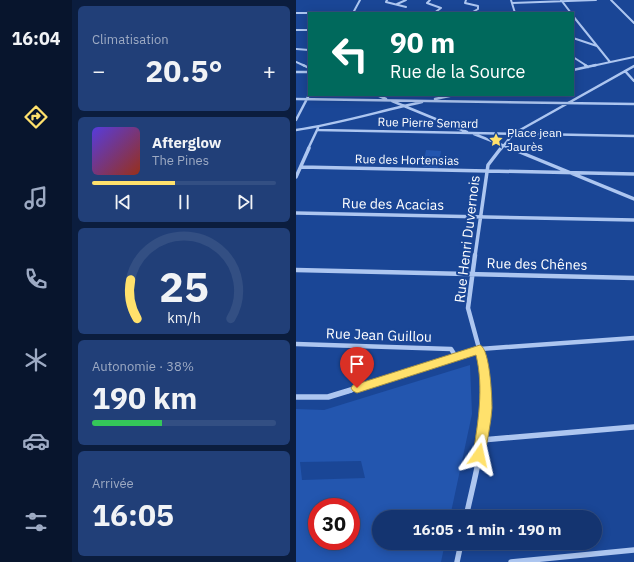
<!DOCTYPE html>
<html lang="fr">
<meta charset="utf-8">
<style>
:root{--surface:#143470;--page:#213f78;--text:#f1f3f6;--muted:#9daac3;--line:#334f83;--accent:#ffe16c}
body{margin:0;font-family:"IBM Plex Sans",sans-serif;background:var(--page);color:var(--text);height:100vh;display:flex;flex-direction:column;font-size:15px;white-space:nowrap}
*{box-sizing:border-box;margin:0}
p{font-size:13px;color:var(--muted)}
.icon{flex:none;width:22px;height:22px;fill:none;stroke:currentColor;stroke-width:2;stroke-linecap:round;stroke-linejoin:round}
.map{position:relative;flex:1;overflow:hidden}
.panel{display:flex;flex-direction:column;gap:6px;padding:6px;background:#0b1d3e;width:224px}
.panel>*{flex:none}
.top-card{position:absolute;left:12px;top:12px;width:266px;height:84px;border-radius:0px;box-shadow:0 2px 10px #0003,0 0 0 1px var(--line);background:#00695c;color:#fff;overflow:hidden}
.speed{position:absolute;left:12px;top:498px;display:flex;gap:8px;font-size:20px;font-weight:700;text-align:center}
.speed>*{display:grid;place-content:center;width:52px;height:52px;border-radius:50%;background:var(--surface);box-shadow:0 2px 10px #0003,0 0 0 1px var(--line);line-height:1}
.speed .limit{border:6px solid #d22;background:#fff;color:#111}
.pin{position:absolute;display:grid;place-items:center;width:34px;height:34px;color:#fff;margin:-41px -17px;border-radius:50% 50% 50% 0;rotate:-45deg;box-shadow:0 0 4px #0007}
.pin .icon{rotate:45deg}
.me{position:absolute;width:44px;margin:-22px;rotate:11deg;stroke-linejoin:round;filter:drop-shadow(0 0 3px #0008)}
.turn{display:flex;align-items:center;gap:14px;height:84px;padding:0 16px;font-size:18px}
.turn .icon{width:52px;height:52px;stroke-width:2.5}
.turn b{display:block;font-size:28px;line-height:34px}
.big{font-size:30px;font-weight:800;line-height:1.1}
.panel .tile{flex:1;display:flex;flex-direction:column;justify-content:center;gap:6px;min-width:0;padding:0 14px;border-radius:6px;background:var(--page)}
.panel .dial{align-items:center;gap:0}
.dial svg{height:104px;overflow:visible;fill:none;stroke:var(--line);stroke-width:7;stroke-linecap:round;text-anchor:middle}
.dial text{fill:var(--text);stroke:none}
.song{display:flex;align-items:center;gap:12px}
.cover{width:48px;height:48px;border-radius:6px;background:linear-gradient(135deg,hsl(250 70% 55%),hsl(10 70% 35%))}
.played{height:4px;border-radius:2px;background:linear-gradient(90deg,var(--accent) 45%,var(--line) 45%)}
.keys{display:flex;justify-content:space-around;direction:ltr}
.heat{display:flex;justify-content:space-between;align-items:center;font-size:22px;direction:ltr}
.charge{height:6px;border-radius:3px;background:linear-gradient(90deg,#34c759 38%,var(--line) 0)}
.trip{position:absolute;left:76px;top:510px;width:230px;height:40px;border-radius:20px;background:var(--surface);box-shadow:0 2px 10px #0003,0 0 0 1px var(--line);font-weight:800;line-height:40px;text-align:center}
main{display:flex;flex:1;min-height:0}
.menu{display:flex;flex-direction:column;width:72px;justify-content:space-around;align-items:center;background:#08152d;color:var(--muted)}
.menu .icon{width:28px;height:28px}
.menu .selected{color:var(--accent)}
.menu b{font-size:18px;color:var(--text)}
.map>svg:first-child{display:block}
.green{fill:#2356af;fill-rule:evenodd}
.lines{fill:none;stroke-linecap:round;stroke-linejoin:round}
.street-far4{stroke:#adc6f0;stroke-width:2}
.street-far3{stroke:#adc6f0;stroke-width:2.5}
.street-far2{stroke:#adc6f0;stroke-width:3.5}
.street-far1{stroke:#adc6f0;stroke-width:4.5}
.street{stroke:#adc6f0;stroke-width:5.5}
.route{fill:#ffe16c;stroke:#a69246}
.labels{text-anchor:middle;stroke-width:4;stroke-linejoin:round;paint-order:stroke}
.far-street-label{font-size:12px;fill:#fff;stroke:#1a4696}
.far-poi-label{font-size:12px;fill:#fff;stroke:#1a4696;text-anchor:start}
.street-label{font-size:14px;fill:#fff;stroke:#1a4696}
</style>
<main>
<nav class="menu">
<b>16:04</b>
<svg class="icon selected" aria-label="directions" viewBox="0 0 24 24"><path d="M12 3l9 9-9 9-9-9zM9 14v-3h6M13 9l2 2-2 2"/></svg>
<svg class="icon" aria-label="music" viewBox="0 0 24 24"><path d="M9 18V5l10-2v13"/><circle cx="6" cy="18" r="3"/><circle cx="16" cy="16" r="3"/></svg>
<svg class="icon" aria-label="phone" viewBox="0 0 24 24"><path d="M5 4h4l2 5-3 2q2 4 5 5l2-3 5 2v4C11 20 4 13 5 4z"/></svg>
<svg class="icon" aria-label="climate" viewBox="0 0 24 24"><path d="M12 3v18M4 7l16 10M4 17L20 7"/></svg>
<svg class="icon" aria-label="car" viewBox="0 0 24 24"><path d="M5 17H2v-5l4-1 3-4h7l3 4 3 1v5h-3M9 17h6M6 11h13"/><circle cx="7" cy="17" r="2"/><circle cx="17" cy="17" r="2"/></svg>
<svg class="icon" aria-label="filters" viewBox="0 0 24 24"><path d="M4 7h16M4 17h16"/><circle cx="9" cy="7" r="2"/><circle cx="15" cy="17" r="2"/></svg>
</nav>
<section class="panel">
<div class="tile"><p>Climatisation</p>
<div class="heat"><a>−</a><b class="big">20.5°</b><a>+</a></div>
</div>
<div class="tile">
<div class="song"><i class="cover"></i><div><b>Afterglow</b><p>The Pines</p></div></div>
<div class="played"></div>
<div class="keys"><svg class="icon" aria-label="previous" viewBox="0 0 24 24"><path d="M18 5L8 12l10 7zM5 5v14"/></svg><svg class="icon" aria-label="pause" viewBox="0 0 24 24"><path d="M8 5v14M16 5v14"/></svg><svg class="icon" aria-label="next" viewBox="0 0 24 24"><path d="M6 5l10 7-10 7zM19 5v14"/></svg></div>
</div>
<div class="tile dial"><svg viewBox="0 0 100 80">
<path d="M14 69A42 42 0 1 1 86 69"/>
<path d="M14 69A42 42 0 0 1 9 39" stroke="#ffe16c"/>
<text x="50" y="56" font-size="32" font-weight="700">25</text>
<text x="50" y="72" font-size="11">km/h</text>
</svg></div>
<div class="tile"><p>Autonomie · 38%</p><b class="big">190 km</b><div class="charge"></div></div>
<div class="tile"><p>Arrivée</p><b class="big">16:05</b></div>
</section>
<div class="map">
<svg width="338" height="562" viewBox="0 0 338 562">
<rect width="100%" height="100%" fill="#1a4696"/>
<path class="green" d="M130 150 145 151 142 168 127 167Z
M174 365 176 414 154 517H83V543H149L145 562H0V409L28 410ZM65 461 69 478 6 480 4 462ZM21 507H55V541H21Z"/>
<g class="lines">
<path class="street-far4" d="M91 0 90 2 110 7
M134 0 131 3 145 8 138 13
M170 0 169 3 182 6V9L175 13
M215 0 219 13
M265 0 275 13
M315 0 338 23
M216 3 300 0
M101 4 110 0
M0 13H31
M57 13 64 0
M277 16 314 62
M0 30H13
M277 38 301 46
M0 49 13 50
M277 57 291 66
M0 62 9 66
M296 66 338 57"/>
<path class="street-far3" d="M7 65 13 68
M289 65 292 67
M277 70 300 65
M329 71 338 81
M0 72H13
M81 95 90 99
M0 99 338 104
M139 99 158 95
M96 101 171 132
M0 120 13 95
M0 130C42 124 84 111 126 102
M22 130 338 136
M178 134 216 149
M12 149 22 128
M205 149 217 134 338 66"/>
<path class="street-far2" d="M214 148 338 199
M5 167 338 174
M0 177 13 148
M0 213 338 220
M179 256 192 165 205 148"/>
<path class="street-far1" d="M179 255 172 308 187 363 189 391
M0 270 338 278
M0 344 155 349 160 357
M52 391 184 349 338 338"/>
<path class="street" d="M0 397H32L55 390
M186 440 338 427
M170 517C179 475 192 432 189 390
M161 562 165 543
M215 562 338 550"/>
</g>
<path class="route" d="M184 345C194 349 196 397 196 408 195 424 191 440 189 455L187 459 183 461 179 459 177 455C182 422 188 388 180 355L61 393 57 391 55 388 57 385 61 384Z"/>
<defs>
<symbol id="sight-bare" viewBox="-9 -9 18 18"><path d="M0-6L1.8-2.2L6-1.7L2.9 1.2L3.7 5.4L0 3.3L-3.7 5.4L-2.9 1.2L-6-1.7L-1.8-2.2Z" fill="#ffe16c" stroke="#1a4696" stroke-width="2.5" paint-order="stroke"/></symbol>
</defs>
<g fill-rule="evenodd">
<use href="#sight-bare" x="190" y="130" width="20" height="20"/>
</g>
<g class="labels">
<g class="far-street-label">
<text transform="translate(132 123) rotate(1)" y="4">Rue Pierre Semard</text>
<text transform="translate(111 160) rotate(1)" y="4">Rue des Hortensias</text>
</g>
<g class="far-poi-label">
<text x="211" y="137">Place jean<tspan x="211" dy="14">Jaurès</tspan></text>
</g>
<g class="street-label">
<text transform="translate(97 204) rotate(1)" y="5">Rue des Acacias</text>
<text transform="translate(171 239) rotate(-83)" y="5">Rue Henri Duvernois</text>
<text transform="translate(241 264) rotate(1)" y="5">Rue des Chênes</text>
<text transform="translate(83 335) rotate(2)" y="5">Rue Jean Guillou</text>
</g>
</g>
</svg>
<div class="speed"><div class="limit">30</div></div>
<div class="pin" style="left:61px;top:388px;background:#d93025"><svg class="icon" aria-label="arrive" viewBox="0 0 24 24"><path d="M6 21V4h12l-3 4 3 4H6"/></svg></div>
<svg class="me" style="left:183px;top:455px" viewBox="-20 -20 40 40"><path d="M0-17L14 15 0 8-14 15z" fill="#ffe16c" stroke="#fff" stroke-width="4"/></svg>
<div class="trip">16:05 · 1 min · 190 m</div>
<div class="top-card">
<div class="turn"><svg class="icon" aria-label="left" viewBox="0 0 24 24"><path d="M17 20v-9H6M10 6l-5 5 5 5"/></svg><div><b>90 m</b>Rue de la Source</div></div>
</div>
</div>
</main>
